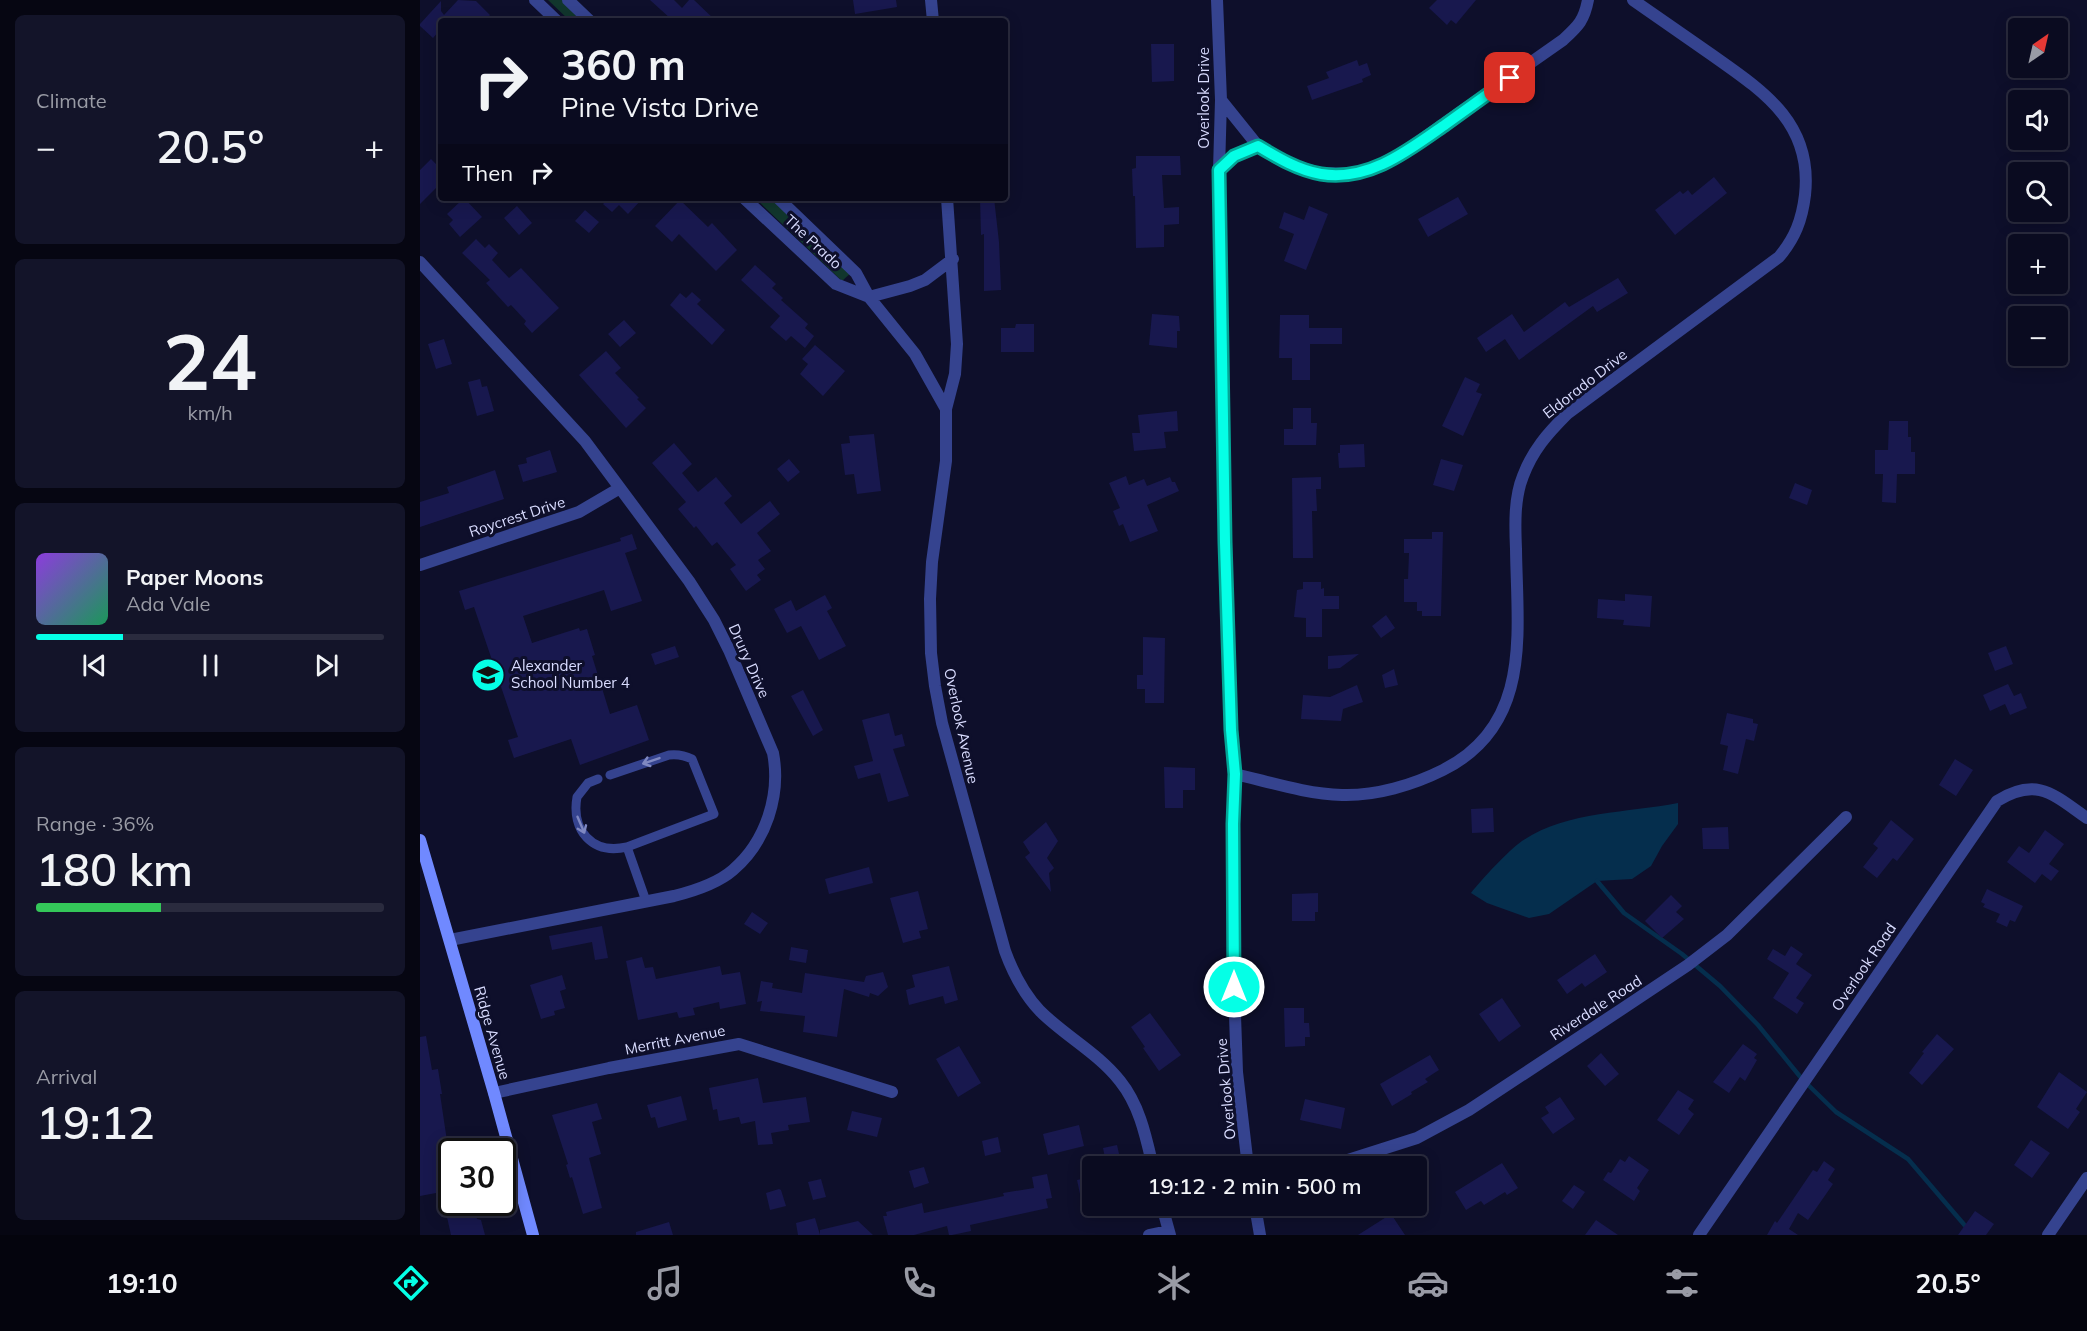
<!DOCTYPE html>
<meta charset="utf-8">
<style>
:root{--surface:#0a0b20;--page:#131429;--text:#f1f3f6;--muted:#999ba5;--line:#2a2b3e;--accent:#05ffe6}
body{margin:0;font-family:Mulish,sans-serif;background:var(--page);color:var(--text);height:100vh;display:flex;flex-direction:column;font-size:22px;white-space:nowrap}
*{box-sizing:border-box;margin:0}
p{font-size:20px;color:var(--muted)}
.icon{flex:none;width:33px;height:33px;fill:none;stroke:currentColor;stroke-width:2;stroke-linecap:round;stroke-linejoin:round}
.map{position:relative;flex:1;overflow:hidden}
.drawer{display:flex;flex-direction:column;gap:15px;padding:15px;background:#060612;width:420px}
.drawer>*{flex:none}
.banner{position:absolute;left:18px;top:18px;width:570px;height:183px;border-radius:6px;box-shadow:0 3px 15px #0003,0 0 0 2px var(--line);background:#0a0b20;color:var(--text);overflow:hidden}
.needle{width:39px;rotate:34deg}
.controls{position:absolute;left:1588px;top:18px;display:grid;gap:12px}
.controls a{display:grid;place-items:center;width:60px;height:60px;border-radius:6px;background:var(--surface);box-shadow:0 3px 15px #0003,0 0 0 2px var(--line);font-size:30px}
.speed{position:absolute;left:18px;top:1138px;display:flex;gap:12px;font-size:30px;font-weight:700;text-align:center}
.speed>*{display:grid;place-content:center;width:78px;height:78px;border-radius:50%;background:var(--surface);box-shadow:0 3px 15px #0003,0 0 0 2px var(--line);line-height:1}
.speed .limit{border:3px solid #111;border-radius:9px;background:#fff;color:#111}
.pin{position:absolute;display:grid;place-items:center;width:51px;height:51px;color:#fff;margin:-26px;border-radius:12px;box-shadow:0 3px 9px #0006}
.me{position:absolute;width:66px;margin:-33px;rotate:0deg;stroke-linejoin:round;filter:drop-shadow(0 0 4px #0008)}
.turn{display:flex;align-items:center;gap:21px;height:126px;padding:0 24px;font-size:27px}
.turn .icon{width:78px;height:78px;stroke-width:2.5}
.turn b{display:block;font-size:42px;line-height:51px}
.then{display:flex;align-items:center;height:57px;padding:0 24px;background:#0003;gap:12px;font-size:22px}
.big{font-size:45px;font-weight:600;line-height:1.1}
.drawer .tile{flex:1;display:flex;flex-direction:column;justify-content:center;gap:9px;min-width:0;padding:0 21px;border-radius:9px;background:var(--page)}
.drawer .dial{align-items:center;gap:0}
.dial b{font-size:78px;line-height:1}
.song{display:flex;align-items:center;gap:18px}
.cover{width:72px;height:72px;border-radius:9px;background:linear-gradient(135deg,hsl(270 70% 55%),hsl(150 70% 35%))}
.played{height:6px;border-radius:3px;background:linear-gradient(90deg,var(--accent) 25%,var(--line) 25%)}
.keys{display:flex;justify-content:space-around;direction:ltr}
.heat{display:flex;justify-content:space-between;align-items:center;font-size:33px;direction:ltr}
.charge{height:9px;border-radius:4px;background:linear-gradient(90deg,#34c759 36%,var(--line) 0)}
.trip{position:absolute;left:662px;top:1156px;width:345px;height:60px;border-radius:6px;background:var(--surface);box-shadow:0 3px 15px #0003,0 0 0 2px var(--line);font-weight:600;line-height:60px;text-align:center}
.tab-bar{display:flex;height:96px;justify-content:space-around;align-items:center;background:#04040d;color:var(--muted)}
.tab-bar .icon{width:42px;height:42px}
.tab-bar .active{color:var(--accent)}
.tab-bar b{font-size:27px;color:var(--text)}
main{display:flex;flex:1;min-height:0}
.map>svg:first-child{display:block}
.green{fill:#11362d}
.water{fill:#052e4d}
.lines{fill:none;stroke-linecap:round;stroke-linejoin:round}
.stream{stroke:#052e4d;stroke-width:4.5}
.building{fill:#18184e}
.lane{stroke:#35438f;stroke-width:9}
.street{stroke:#35438f;stroke-width:12}
.secondary{stroke:#7089ff;stroke-width:12}
.oneway{stroke:#7f88c1}
.route-casing{stroke:#03a696;stroke-width:15}
.route{stroke:#05ffe6;stroke-width:10}
.labels{text-anchor:middle;stroke-width:6;stroke-linejoin:round;paint-order:stroke}
.street-label{font-size:15px;fill:#d9dcff;stroke:#0e0f2b}
.poi-label{font-size:15px;fill:#d9dcff;stroke:#0e0f2b;text-anchor:start}
</style>
<main>
<section class="drawer">
<div class="tile"><p>Climate</p>
<div class="heat"><a>−</a><b class="big">20.5°</b><a>+</a></div>
</div>
<div class="tile dial"><b>24</b><p>km/h</p></div>
<div class="tile">
<div class="song"><i class="cover"></i><div><b>Paper Moons</b><p>Ada Vale</p></div></div>
<div class="played"></div>
<div class="keys"><svg class="icon" aria-label="previous" viewBox="0 0 24 24"><path d="M18 5L8 12l10 7zM5 5v14"/></svg><svg class="icon" aria-label="pause" viewBox="0 0 24 24"><path d="M8 5v14M16 5v14"/></svg><svg class="icon" aria-label="next" viewBox="0 0 24 24"><path d="M6 5l10 7-10 7zM19 5v14"/></svg></div>
</div>
<div class="tile"><p>Range · 36%</p><b class="big">180 km</b><div class="charge"></div></div>
<div class="tile"><p>Arrival</p><b class="big">19:12</b></div>
</section>
<div class="map">
<svg width="1667" height="1235" viewBox="0 0 1667 1235">
<rect width="100%" height="100%" fill="#0e0f2b"/>
<path class="green" d="M128 0H142L164 21H150Z
M335 198H353L432 272 422 281Z"/>
<path class="water" d="M1258 803V824L1242 846 1231 866 1212 879 1177 881 1129 914 1109 918 1067 903 1051 893C1061 880 1089 850 1102 841 1146 811 1208 813 1258 803Z"/>
<g class="lines">
<path class="stream" d="M1177 881 1204 913 1262 954 1300 986 1338 1025 1382 1079 1416 1112 1488 1159 1553 1235"/>
</g>
<path class="building" d="M38 0 56 1 70 15 65 21H21V29L13 38 0 26V24L21 1V11L24 15Z
M230 0H254L262 8 269 0H274L296 21H249L251 19Z
M433 0H476L477 7 435 14Z
M1017 0H1056L1036 24 1031 20 1027 25 1009 8Z
M731 44H754V81L732 82Z
M937 60 939 66 947 63 951 75 942 79 943 82 892 100 887 86 909 78 906 72Z
M716 156H760L761 175H742L744 208 759 207V224L744 225V247L716 248 715 196H713L712 169 716 168Z
M11 159 21 169V183L0 204V170Z
M1294 177 1307 193 1255 235 1235 210 1260 191 1263 194 1268 190 1272 195Z
M1038 197 1048 214 1008 237 998 219Z
M44 198 62 217 40 237 29 224 33 220 27 214Z
M189 198H223L208 214 199 205 192 212 183 204Z
M560 198H574L579 242 581 290 564 291V234L561 235Z
M260 200 288 227 292 223 317 250 296 271 259 234 252 242 235 226Z
M97 206 112 223 99 235 84 218Z
M889 206 908 214 886 270 864 261 874 234 859 228 864 212 884 220Z
M165 210 179 222 169 233 155 221Z
M56 239 65 248 69 244 78 253 72 260 89 278 101 268 139 308 112 333 104 324 106 321 91 305 88 307 66 283 70 280 42 253Z
M335 265 356 284 352 288 363 298 361 300 388 324 385 328 394 336 385 348 371 336 366 341 350 327 360 316 321 280Z
M1198 278 1208 293 1177 312 1173 306 1099 360 1085 339 1066 352 1057 338 1092 314 1104 332 1145 302 1149 307Z
M272 292 281 300 277 304 305 330 292 345 250 305 260 293 266 298Z
M732 314 759 316 760 331H757V348L729 345Z
M860 315H889V328H922V344H890V380H872V358H859Z
M204 320 216 333 200 347 188 334Z
M596 324H614V352H581V328H595Z
M24 339 32 364 16 369 8 344Z
M395 345 425 371 403 396 380 374 388 364 382 359Z
M186 351 201 368 195 373 219 398 217 399 226 408 206 428 159 375Z
M1045 377 1060 384 1056 392 1062 394 1043 436 1022 426Z
M60 379 62 387 67 386 74 411 57 416 48 382Z
M873 408H891V423H897L896 445H864V429H873Z
M757 411 758 431 744 432 746 448 714 451 712 433H720L718 415Z
M1469 421H1488V437H1491V452H1495V474H1477L1476 503 1462 502 1463 474H1455V450H1468Z
M454 434 461 491 437 494 434 474 425 475 421 444 430 443 429 436Z
M254 443 272 464 262 473 278 492 296 477 312 496 304 503 321 524 350 501 360 514 337 533 351 551 338 560 345 569 337 575 341 580 326 591 310 569 316 565 297 542 292 546 276 526 274 528 258 509 266 502 232 463Z
M944 444 945 467 919 468 918 453H920V445Z
M130 450 137 472 103 482 98 465 107 463 106 458Z
M369 459 380 472 368 482 357 469Z
M1021 459 1043 465 1034 491 1013 485Z
M75 470 84 499 0 527V502L29 493 27 487Z
M706 476 709 485 724 479 727 486 750 477 752 482H755L759 491 727 505 738 531 710 542 703 524 699 526 693 511 700 508 689 483Z
M901 477V489H896L897 511H892L893 558H873L872 478Z
M1375 483 1392 490 1387 505 1369 498Z
M1012 532H1023L1021 616H1002V611H997V602H984V579H988L989 553H984V539H1012Z
M212 534 217 549 205 553 222 601 191 611 184 590 103 616 112 643 159 628 160 631 167 629 175 655 172 656 190 714 217 705 229 740 160 765 151 739 94 758 88 740 98 737 54 607 45 610 39 591 201 541 200 538Z
M883 582H901V589L904 588V596H919V609H902V637H886V618L874 617 877 590 883 589Z
M1205 594 1232 596 1230 627 1203 625 1204 620 1177 618 1178 599 1205 601Z
M405 595 412 608 407 611 426 646 399 660 381 626 367 633 354 609 371 600 376 611Z
M966 615 975 628 961 638 952 626Z
M723 637 745 638 744 703H725V689H717V675H723Z
M255 646 259 657 235 665 231 654Z
M1586 646 1593 664 1575 671 1568 653Z
M939 654 920 668 908 669V656Z
M974 669 978 685 965 688 962 675Z
M1588 684 1594 696 1601 693 1607 708 1590 715 1585 704 1570 711 1563 695Z
M937 685 943 702 923 709 921 721 881 719 883 695 910 697Z
M383 690 403 730 393 736 371 696Z
M469 713 475 736 482 734 485 746 473 749 489 796 468 802 460 773 438 779 434 766 453 761 442 720Z
M1307 713 1333 719V723L1338 724 1334 741 1326 739 1318 774 1303 770 1308 746 1300 744Z
M1535 759 1553 770 1536 796 1519 785Z
M744 767 775 768V790H763V808H745Z
M1073 808 1074 832 1052 833 1051 809Z
M1471 820 1494 839 1477 861 1473 858 1457 878 1443 867 1458 848 1453 844Z
M626 822 638 841 627 858 634 868 629 873 631 892 605 857 610 853 603 842Z
M1308 827 1309 849H1283L1282 828Z
M1625 830 1644 844 1629 864 1639 871 1631 881 1622 874 1615 883 1587 862 1599 846 1609 853Z
M449 867 453 883 409 894 405 879Z
M1567 889 1603 906 1595 922 1590 920 1587 927 1576 922 1580 914 1563 907 1565 904 1561 902Z
M498 891 508 929 499 931 501 938 483 943 470 898Z
M898 893V912H895V921H872V894Z
M1251 895 1262 906 1256 912 1264 919 1242 938 1225 921Z
M332 912 348 923 340 934 324 924Z
M182 926 188 958 175 960 172 942 132 950 129 936Z
M1371 946 1383 954 1376 964 1392 975 1376 998 1384 1003 1377 1014 1353 998 1369 973 1347 959 1353 949 1365 956Z
M371 947 388 950 386 963 369 960Z
M1175 954 1187 972 1165 987 1162 983 1147 994 1137 980Z
M222 957 225 968 233 967 236 979 300 966 302 975 320 972 326 1004 300 1009 299 1002 273 1008 275 1015 259 1018 257 1012 218 1020 206 961Z
M529 966 538 1000 525 1004 523 996 489 1005 486 990 495 987 492 975Z
M463 972 468 987 458 996 450 993 449 997 424 989 417 1037 383 1032 385 1016 340 1011 342 1001 337 1002 341 981 353 983 352 988 382 993 385 973 444 982 446 976Z
M142 975 146 989 140 991 145 1008 134 1011 135 1015 121 1019 110 985Z
M1082 998 1101 1026 1079 1042 1059 1014Z
M864 1008H884V1023H889L890 1037H885V1046L865 1047Z
M730 1013 761 1055 739 1071 723 1048 725 1047 711 1027Z
M1517 1034 1534 1049 1502 1085 1489 1073 1504 1053 1502 1052Z
M6 1036 12 1070 18 1069 22 1094H20L27 1141 37 1139 39 1152H32V1198L17 1200 16 1193 0 1196V1037Z
M1323 1044 1337 1054 1334 1058 1337 1060 1325 1081 1320 1077 1309 1093 1293 1082Z
M539 1046 561 1083 538 1097 516 1059Z
M1181 1053 1199 1074 1185 1086 1167 1066Z
M1010 1055 1019 1070 1005 1079 1008 1082 991 1092 992 1094 972 1106 960 1084Z
M1639 1072 1667 1092 1656 1109 1660 1112 1648 1129 1617 1107Z
M338 1078 343 1103 386 1097 390 1122 368 1125 369 1130 351 1133 353 1144 338 1145 335 1121 321 1124 319 1117 299 1121 297 1109 293 1110 289 1088Z
M1258 1090 1274 1100 1268 1109 1274 1114 1259 1135 1237 1120Z
M261 1096 267 1120 238 1128 235 1117 231 1118 227 1105Z
M1140 1097 1155 1119 1133 1134 1121 1118 1129 1113 1125 1107Z
M885 1099 925 1108 921 1129 880 1120Z
M177 1103 182 1119 172 1122 181 1154 169 1158 182 1208 163 1214 152 1177 150 1178 146 1165 148 1164 132 1115Z
M432 1111 462 1118 457 1137 427 1130Z
M659 1125 664 1146 628 1155 623 1134Z
M578 1137 581 1152 565 1156 562 1141Z
M1611 1140 1630 1153 1612 1178 1594 1165Z
M697 1145 702 1167H687L683 1148Z
M1209 1156 1229 1170 1217 1188 1220 1191 1214 1201 1183 1180 1188 1172 1191 1173 1200 1159 1205 1162Z
M1404 1161 1415 1169 1408 1180 1413 1184 1388 1220 1378 1213 1369 1229 1378 1235H1347L1355 1221 1357 1223 1393 1170 1397 1172Z
M1082 1163 1098 1188 1087 1195 1085 1192 1064 1205 1061 1201 1046 1210 1035 1192Z
M504 1167 509 1183 494 1188 489 1171Z
M627 1174 632 1198 626 1199 628 1208 550 1225 551 1231 532 1235H529L527 1226 494 1235H468L463 1216H467L466 1212 502 1203 504 1213 584 1196 583 1193 614 1188 612 1177Z
M672 1177V1191L660 1194 657 1180Z
M401 1179 406 1197 393 1200 388 1182Z
M1154 1185 1165 1192 1153 1209 1142 1201Z
M359 1189 361 1190 366 1206 350 1210 346 1193Z
M55 1210 57 1219 61 1220 65 1235H31L27 1217Z
M1555 1211 1574 1224 1566 1235H1538Z
M971 1214 985 1235H938Z
M395 1218 400 1235H378L376 1223Z
M1176 1220 1198 1235H1165Z
M438 1221 453 1235H400V1230Z
M249 1222 253 1235H216V1232Z"/>
<g class="lines">
<path class="lane" d="M190 775 249 755C258 754 264 755 272 759L294 814 207 847 226 901
M178 779 168 783 157 797C151 830 172 855 207 847"/>
<path class="street" d="M115 0 137 21
M148 0 170 21
M511 0 513 21
M797 0 801 100 799 170 805 542 811 730 815 774 813 824 814 987 817 1072 828 1167
M801 100 838 146 869 164 899 173 931 174 954 168 974 159 1143 40C1158 26 1164 21 1168 0
M799 170 814 156 838 146
M324 198 416 284 449 297 490 286 505 280 533 259
M358 198 436 273 449 297 495 354 526 409
M527 198 537 344 535 374 526 409V461L512 562 510 599 511 653 515 686 522 723 585 951C593 973 604 994 620 1011 645 1036 678 1053 700 1081 720 1106 726 1137 733 1167
M0 262 165 441 269 581 294 620 309 650 353 753C361 795 346 842 313 870 297 884 274 891 254 896L30 940
M0 565 159 512 200 488
M815 774C850 782 886 794 922 795 956 796 993 785 1023 770 1113 725 1097 632 1096 549 1095 526 1094 498 1103 476 1113 450 1127 434 1147 414L1359 257C1375 238 1382 220 1385 195 1393 123 1343 91 1292 55 1266 37 1239 18 1213 0
M74 1093 189 1068 319 1044 472 1092
M906 1167 997 1138 1049 1110 1202 1009 1268 965 1307 935 1426 817
M742 1206 750 1235
M835 1206 840 1235
M729 1235 748 1231
M1279 1235 1577 801C1617 776 1634 795 1667 818
M1628 1235 1667 1178"/>
<path class="secondary" d="M0 840 74 1093 113 1235"/>
</g>
<defs><path id="oneway-shaft" d="M-6 0H5M1.5-3L5.5 0L1.5 3" fill="none" stroke-width="1.6" stroke-linecap="round" stroke-linejoin="round" transform="scale(1.5)"/></defs>
<g class="oneway">
<use href="#oneway-shaft" transform="translate(231 761) rotate(161)"/>
<use href="#oneway-shaft" transform="translate(161 825) rotate(67)"/>
</g>
<g class="lines">
<defs>
<path id="route" d="M814 987 813 824 815 774 811 730 805 542 799 170 814 156 838 146C858 158 878 170 901 174 949 182 989 150 1026 124 1047 109 1069 93 1090 78"/>
</defs>
<use href="#route" class="route-casing"/>
<use href="#route" class="route"/>
</g>
<defs>
<symbol id="school-disc" viewBox="-11 -11 22 22"><circle r="9.5" fill="#05ffe6" stroke="#0e0f2b"/><path d="M0-5L7-2L0 1L-7-2ZM-4 1L0 2.5L4 1V4Q0 6-4 4Z" fill="#111"/></symbol>
</defs>
<g fill-rule="evenodd">
<use href="#school-disc" x="49" y="656" width="38" height="38"/>
</g>
<g class="labels">
<g class="street-label">
<text transform="translate(784 98) rotate(-90)" y="5">Overlook Drive</text>
<text transform="translate(393 242) rotate(43)" y="5">The Prado</text>
<text transform="translate(1165 384) rotate(-38)" y="5">Eldorado Drive</text>
<text transform="translate(97 517) rotate(-18)" y="5">Roycrest Drive</text>
<text transform="translate(329 661) rotate(66)" y="5">Drury Drive</text>
<text transform="translate(541 726) rotate(78)" y="5">Overlook Avenue</text>
<text transform="translate(1444 967) rotate(-56)" y="5">Overlook Road</text>
<text transform="translate(1176 1008) rotate(-33)" y="5">Riverdale Road</text>
<text transform="translate(72 1033) rotate(74)" y="5">Ridge Avenue</text>
<text transform="translate(255 1040) rotate(-11)" y="5">Merritt Avenue</text>
<text transform="translate(806 1089) rotate(-95)" y="5">Overlook Drive</text>
</g>
<g class="poi-label">
<text x="91" y="671">Alexander<tspan x="91" dy="17">School Number 4</tspan></text>
</g>
</g>
</svg>
<div class="controls">
<a><svg class="needle" viewBox="-14 -14 28 28"><path d="M0-13l5 13h-10z" fill="#e53935"/><path d="M0 13l5-13h-10z" fill="#999ba5"/></svg></a>
<a><svg class="icon" aria-label="sound" viewBox="0 0 24 24"><path d="M4 9h4l5-4v14l-5-4H4zM17 9q2 3 0 6"/></svg></a>
<a><svg class="icon" aria-label="search" viewBox="0 0 24 24"><circle cx="10" cy="10" r="6"/><path d="M15 15l6 6"/></svg></a>
<a>+</a>
<a>−</a>
</div>
<div class="speed"><div class="limit">30</div></div>
<div class="pin" style="left:1090px;top:78px;background:#d93025"><svg class="icon" aria-label="arrive" viewBox="0 0 24 24"><path d="M6 21V4h12l-3 4 3 4H6"/></svg></div>
<svg class="me" style="left:814px;top:987px" viewBox="-20 -20 40 40"><circle r="17" fill="#05ffe6" stroke="#fff" stroke-width="3"/><path d="M0-11L8 9 0 5-8 9z" fill="#fff"/></svg>
<div class="trip">19:12 · 2 min · 500 m</div>
<div class="banner">
<div class="turn"><svg class="icon" aria-label="right" viewBox="0 0 24 24"><path d="M7 20v-9h11M14 6l5 5-5 5"/></svg><div><b>360 m</b>Pine Vista Drive</div></div>
<div class="then">Then<svg class="icon" aria-label="right" viewBox="0 0 24 24"><path d="M7 20v-9h11M14 6l5 5-5 5"/></svg></div>
</div>
</div>
</main>
<nav class="tab-bar">
<b>19:10</b>
<svg class="icon active" aria-label="directions" viewBox="0 0 24 24"><path d="M12 3l9 9-9 9-9-9zM9 14v-3h6M13 9l2 2-2 2"/></svg>
<svg class="icon" aria-label="music" viewBox="0 0 24 24"><path d="M9 18V5l10-2v13"/><circle cx="6" cy="18" r="3"/><circle cx="16" cy="16" r="3"/></svg>
<svg class="icon" aria-label="phone" viewBox="0 0 24 24"><path d="M5 4h4l2 5-3 2q2 4 5 5l2-3 5 2v4C11 20 4 13 5 4z"/></svg>
<svg class="icon" aria-label="climate" viewBox="0 0 24 24"><path d="M12 3v18M4 7l16 10M4 17L20 7"/></svg>
<svg class="icon" aria-label="car" viewBox="0 0 24 24"><path d="M5 17H2v-5l4-1 3-4h7l3 4 3 1v5h-3M9 17h6M6 11h13"/><circle cx="7" cy="17" r="2"/><circle cx="17" cy="17" r="2"/></svg>
<svg class="icon" aria-label="filters" viewBox="0 0 24 24"><path d="M4 7h16M4 17h16"/><circle cx="9" cy="7" r="2"/><circle cx="15" cy="17" r="2"/></svg>
<b>20.5°</b>
</nav>
